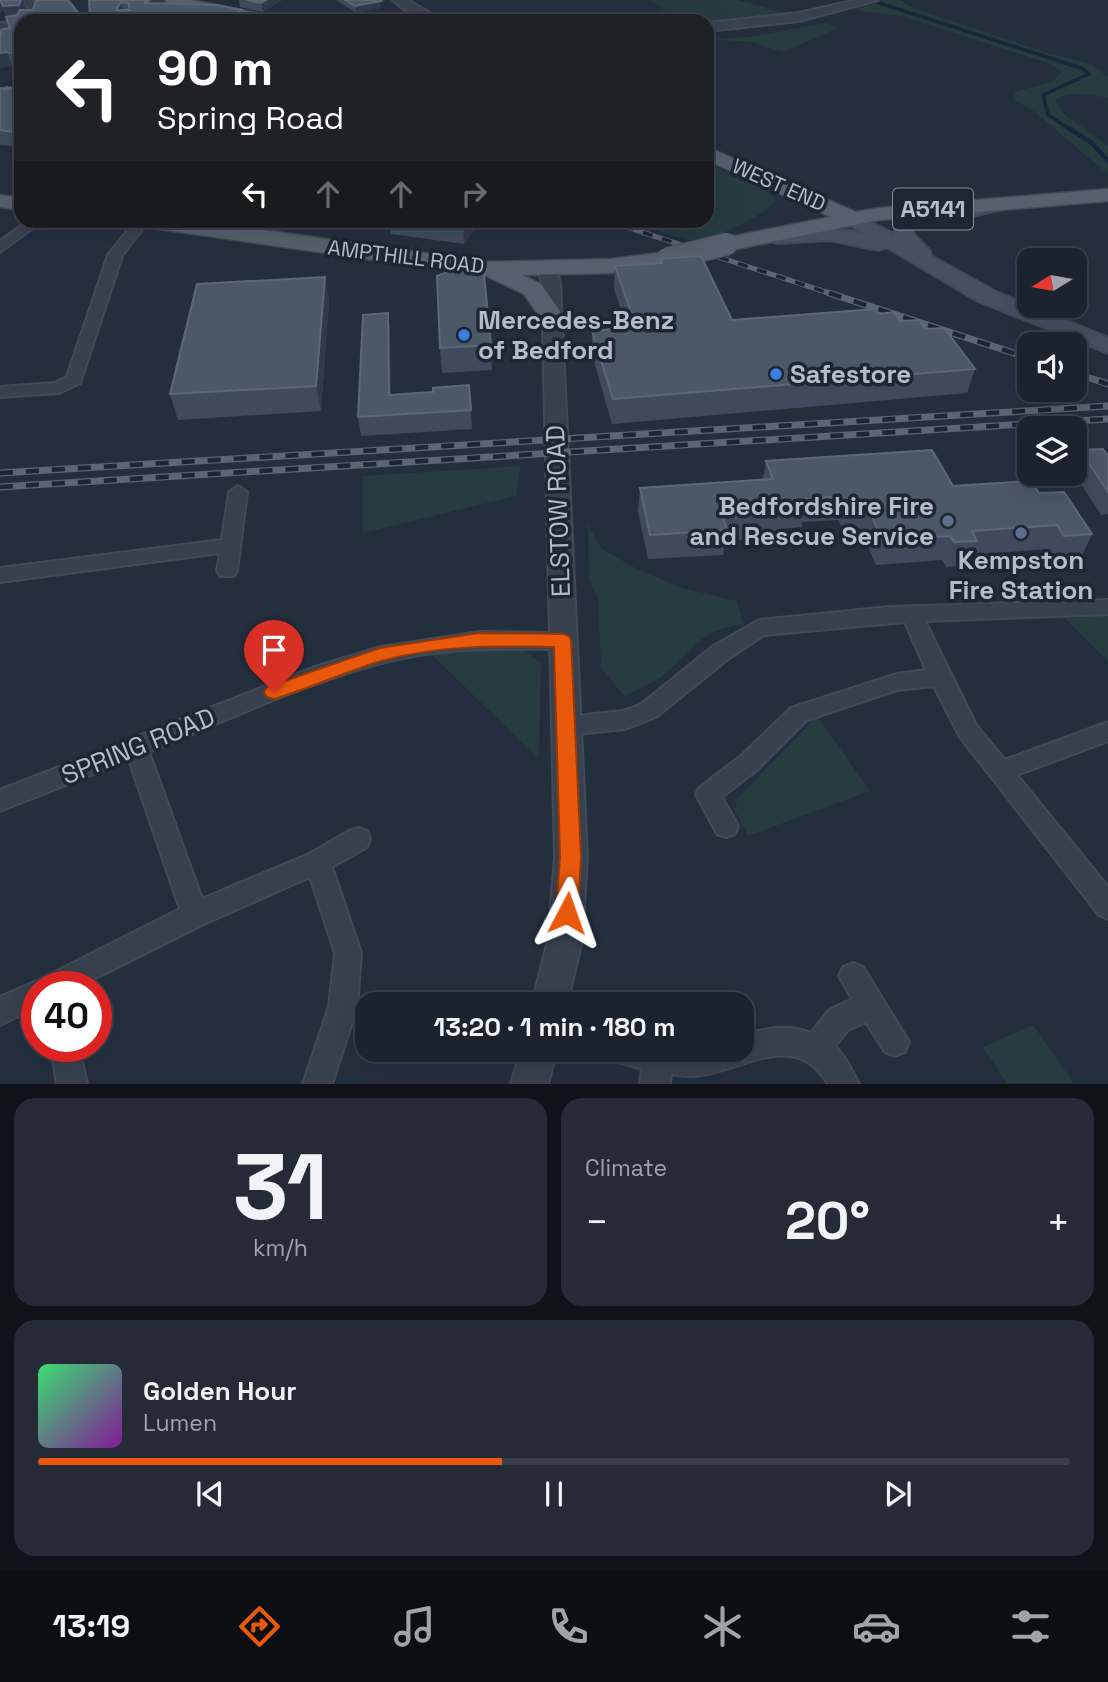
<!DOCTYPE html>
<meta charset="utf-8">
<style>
:root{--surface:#1b232e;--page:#242b36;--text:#f1f3f6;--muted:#a0a4aa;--line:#39404a;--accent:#ea580c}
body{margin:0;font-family:"Space Grotesk",sans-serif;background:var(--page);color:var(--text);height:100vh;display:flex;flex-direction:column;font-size:26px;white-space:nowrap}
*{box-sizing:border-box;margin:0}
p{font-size:23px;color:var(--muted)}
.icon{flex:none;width:38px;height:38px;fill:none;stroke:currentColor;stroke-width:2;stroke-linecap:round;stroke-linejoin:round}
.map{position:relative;height:1084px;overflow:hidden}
.side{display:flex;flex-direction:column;gap:14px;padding:14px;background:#0f1319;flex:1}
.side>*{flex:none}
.hud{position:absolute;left:14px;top:14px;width:700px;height:214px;border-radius:21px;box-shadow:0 7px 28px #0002,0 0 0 2px var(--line);background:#202124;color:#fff;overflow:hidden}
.needle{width:46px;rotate:259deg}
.controls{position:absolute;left:1017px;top:248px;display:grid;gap:14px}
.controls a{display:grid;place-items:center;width:70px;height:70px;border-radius:14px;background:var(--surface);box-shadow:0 7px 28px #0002,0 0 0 2px var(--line);font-size:35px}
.speed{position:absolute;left:21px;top:971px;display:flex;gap:14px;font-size:35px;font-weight:700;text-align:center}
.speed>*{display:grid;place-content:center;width:91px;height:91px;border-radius:50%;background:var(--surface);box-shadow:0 7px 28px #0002,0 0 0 2px var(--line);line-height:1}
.speed .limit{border:10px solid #d22;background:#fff;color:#111}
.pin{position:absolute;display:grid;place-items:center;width:60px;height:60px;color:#fff;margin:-72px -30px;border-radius:50% 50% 50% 0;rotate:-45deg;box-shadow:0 0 7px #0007}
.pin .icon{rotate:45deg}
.me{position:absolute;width:77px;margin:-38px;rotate:4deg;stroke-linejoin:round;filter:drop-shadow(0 0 5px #0008)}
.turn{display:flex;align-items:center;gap:24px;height:147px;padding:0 28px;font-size:32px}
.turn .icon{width:91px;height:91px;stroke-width:2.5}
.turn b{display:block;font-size:49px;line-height:60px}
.lanes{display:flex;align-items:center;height:66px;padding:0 28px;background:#0003;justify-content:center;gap:35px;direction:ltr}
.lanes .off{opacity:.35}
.big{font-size:52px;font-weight:600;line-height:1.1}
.side .tile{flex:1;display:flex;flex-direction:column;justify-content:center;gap:10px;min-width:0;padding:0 24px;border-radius:21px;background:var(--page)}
.side .dial{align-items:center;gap:0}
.dial b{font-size:91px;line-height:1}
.song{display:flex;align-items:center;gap:21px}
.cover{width:84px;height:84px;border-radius:10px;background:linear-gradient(135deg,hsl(140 70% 55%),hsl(290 70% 35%))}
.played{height:7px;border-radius:4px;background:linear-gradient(90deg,var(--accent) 45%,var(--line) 45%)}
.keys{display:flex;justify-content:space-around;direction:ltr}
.heat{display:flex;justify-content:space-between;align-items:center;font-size:38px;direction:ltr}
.side .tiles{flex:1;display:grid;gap:14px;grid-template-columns:1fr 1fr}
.tile:last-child{grid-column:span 2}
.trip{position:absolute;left:355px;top:992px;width:399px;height:70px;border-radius:21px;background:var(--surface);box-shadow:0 7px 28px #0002,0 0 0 2px var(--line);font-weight:600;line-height:70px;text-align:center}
.dock{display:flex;height:112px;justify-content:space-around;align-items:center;background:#0b0e12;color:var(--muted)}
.dock .icon{width:49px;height:49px}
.dock .on{color:var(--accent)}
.dock b{font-size:32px;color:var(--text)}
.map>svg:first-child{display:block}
.green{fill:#263c3f}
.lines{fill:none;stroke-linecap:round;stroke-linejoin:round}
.stream-far1{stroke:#17263c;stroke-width:3.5}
.stream{stroke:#17263c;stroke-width:4.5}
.minor-casing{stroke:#414a57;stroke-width:4}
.tertiary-casing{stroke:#414a57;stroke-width:4}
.secondary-casing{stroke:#414a57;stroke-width:4}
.primary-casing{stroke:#414a57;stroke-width:3}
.minor{fill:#38414e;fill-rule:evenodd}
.tertiary{fill:#38414e;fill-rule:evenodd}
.secondary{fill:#465061;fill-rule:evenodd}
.primary{fill:#56606e;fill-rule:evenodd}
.rail-far2-casing{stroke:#5a6575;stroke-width:4.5}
.rail-far1-casing{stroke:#5a6575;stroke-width:5}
.rail-casing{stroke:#5a6575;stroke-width:7}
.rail-far2{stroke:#1d2633;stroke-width:2.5;stroke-dasharray:9;stroke-linecap:butt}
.rail-far1{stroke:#1d2633;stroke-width:3.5;stroke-dasharray:10;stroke-linecap:butt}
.rail{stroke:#1d2633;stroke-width:4.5;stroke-dasharray:13;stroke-linecap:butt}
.primary-bridge-casing{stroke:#414a57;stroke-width:24;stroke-linecap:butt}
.primary-bridge{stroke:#56606e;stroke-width:22}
.wall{fill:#3f4b5c}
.shaded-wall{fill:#2f3b4b}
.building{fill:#4b5868;stroke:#5c6777;stroke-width:2;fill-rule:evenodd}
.route{fill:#ea580c;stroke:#983908;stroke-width:2}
.shop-dot{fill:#3f7fe0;stroke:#1d2633;stroke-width:2.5}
.service-dot{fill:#5c6f8a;stroke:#1d2633;stroke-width:2.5}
.labels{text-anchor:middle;stroke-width:7;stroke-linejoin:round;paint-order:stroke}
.far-street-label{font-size:21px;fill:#b4bcc9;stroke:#1d2633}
.shield{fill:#1d2633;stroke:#878f9c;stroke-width:2}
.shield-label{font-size:24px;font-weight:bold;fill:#b4bcc9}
.poi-label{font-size:26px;font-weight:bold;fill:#b4bcc9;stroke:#1d2633;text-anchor:start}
.street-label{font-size:26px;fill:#b4bcc9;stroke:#1d2633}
</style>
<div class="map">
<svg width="1108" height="1084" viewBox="0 0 1108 1084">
<rect width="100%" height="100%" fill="#242f3e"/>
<path class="green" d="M650 0H738L788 14 707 24V21H625L665 9Z
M887 0H899L913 8 1047 53 1091 64 1108 77V98C1090 95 1072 90 1055 100L1064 114 1108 146V174L1035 112 1015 100V92L1053 81 1062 72 1051 64 901 16C884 12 870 14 854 9Z
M827 23 839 28 783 52 751 42 707 39 748 37Z
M707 163 765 189 776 200C768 214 709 242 694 241 674 238 651 227 632 221L707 220Z
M521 466 516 496 363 533V476Z
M588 524 601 548 631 566 682 588 737 601 743 624C705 629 697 644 671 669 658 681 640 689 624 696L601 667 598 599 589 579Z
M1108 611V661L1060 613Z
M482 645 522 649 541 663 539 759 427 650Z
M817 716 870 791 748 836 735 811 737 799Z
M1033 1025 1074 1083H1007L983 1047Z"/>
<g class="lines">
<path class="stream-far1" d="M870 0 1081 68 1089 74 1043 95 1048 115 1073 131"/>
<path class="stream" d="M1070 129 1092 143 1108 161"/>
<defs>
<path id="minor" d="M22 0H32L39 9 35 21H25L29 9Z
M21 20 24 21H21V26L0 29V23Z
M29 220H44L0 252V241Z
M136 220H149L122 256 80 383 59 393 0 397V387L55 383 67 377 108 255Z
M238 486 247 492 237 571 234 576H220L217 571 220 553 0 582V568L222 540 229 492Z
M1108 600V614L925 621 976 725 1005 760 1108 722V741L1017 775 1108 887V919L1099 915 960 737 934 686 897 690 807 720 757 770 722 797 738 826 735 834 726 837 717 834 696 794 700 787 741 756 791 708 897 674 926 670 905 622 764 635 728 659 656 717 625 729 567 735 559 732 556 726 559 720 567 717 623 711 640 705 712 647 759 620 889 607Z
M479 632 563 633 570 635 574 641 570 647 563 649C502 648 438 647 378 664 300 685 225 721 149 752L202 899 309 854 349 831 358 828 367 831 370 839 367 847 332 867 361 953 357 1007 332 1084H303L329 1007 335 953 310 877 204 924 78 987H37V1007L0 1025V997L39 980 180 909 129 760 0 811V790L312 668 380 647Z
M853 963 863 967 909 1042 905 1052 895 1056 885 1052 866 1022 848 1030 835 1046 845 1058 859 1084H828C793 1026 740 1074 693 1076 686 1077 678 1075 671 1074L670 1084H640L642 1069 613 1060 609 1050H742V1035C765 1029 788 1023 811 1033L829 1010 852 999 839 976 843 967Z
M51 1046H79L87 1084H57Z"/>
<path id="tertiary" d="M393 0H407L445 21C424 21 408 15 393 0Z
M857 0H878L799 21 707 31V23L799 13Z
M547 264 556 269 560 283 587 857 582 940 567 1004H532L548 940 555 857 542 283 538 269Z
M521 1050H557L548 1084H511Z"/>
<path id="secondary" d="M992 200 1002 206 999 210 915 228 912 233 929 250 931 256 994 291 1108 338V353L978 301 887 247 879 250 829 240 778 243 771 241 768 237 771 233C801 225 834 227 864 234L841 218 851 212 893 234 901 220Z"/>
<path id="primary" d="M160 0H191L271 16 279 21H248L168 5Z
M707 147 856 212 879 208 1108 189V201L879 220 727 251 719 249 716 244 719 239 831 217 707 160Z
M0 195 21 198V210L0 207Z
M134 220H194L486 262 611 259 667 252 675 254 678 259 675 264 667 266 611 273 522 275 541 284 562 314 559 319 550 321 541 319 524 294 486 276 145 227 137 225Z"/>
</defs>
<use href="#minor" class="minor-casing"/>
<use href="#tertiary" class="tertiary-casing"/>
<use href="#secondary" class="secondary-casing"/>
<use href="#primary" class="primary-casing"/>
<use href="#minor" class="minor"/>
<use href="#tertiary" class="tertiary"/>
<use href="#secondary" class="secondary"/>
<use href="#primary" class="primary"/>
<defs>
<path id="rail-far2" d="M0 89 21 91"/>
<path id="rail-far1" d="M605 220 835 295"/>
<path id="rail" d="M829 293 1029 358
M1074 373 1108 384
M0 473 1108 406
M0 487 1108 419"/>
</defs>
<use href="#rail-far2" class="rail-far2-casing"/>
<use href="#rail-far1" class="rail-far1-casing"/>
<use href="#rail" class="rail-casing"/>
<use href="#rail-far2" class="rail-far2"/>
<use href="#rail-far1" class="rail-far1"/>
<use href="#rail" class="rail"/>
<defs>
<path id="primary-bridge" d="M667 259 727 244"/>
</defs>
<use href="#primary-bridge" class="primary-bridge-casing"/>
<use href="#primary-bridge" class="primary-bridge"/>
</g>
<path class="wall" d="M0 0 26 10H33L36 1 35 0H68L21 21V68L12 66 0 68V30L10 28Z
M89 0H165L90 21Z
M239 0H282L263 12 240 7Z
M336 0H386L381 1V8L356 13Z
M5 87 21 89V147L0 145V89H6Z
M325 220H365L359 227 325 223Z
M390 220H481L464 244 391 234Z
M660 259 732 320 878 314 925 329 975 369 967 393 612 424 592 354V331L627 328 614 289 615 266 660 263Z
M325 277 329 301 321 411 178 420 170 394Z
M388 313 390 331 391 395 433 392 469 385 472 429 361 436 358 417Z
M491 345 492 370 442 373 440 348Z
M1080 450 1108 456V514L1101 515 1074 473V463Z
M766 461 953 486 1039 493 1092 534 1081 558 1053 560 1047 549 972 555 969 565 946 567 942 560 876 565 860 528 842 529 838 520 802 522V527L780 529 778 538 725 541 723 555 648 559 638 512 640 488 763 479Z"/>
<path class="shaded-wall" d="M0 0 4 11 0 12Z
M21 0H23L26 10 23 18 7 19 3 6Z
M150 0H165L167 7 144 3Z
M266 0H282L263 12 261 3Z
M381 1V8L356 13 355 6Z
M121 2 124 15 116 10Z
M242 10 244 21 235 14Z
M7 52 12 66 0 68V53Z
M358 220H365L359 227Z
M463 220H481L464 244 463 221Z
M325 277 329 301 321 411 316 386Z
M388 313 390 331 391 413 389 395Z"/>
<path class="building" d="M0 0H21L19 5 3 6Z
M36 0H68L85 21H21V55L7 52 0 53V34H1L0 30 10 28 6 17 17 15 20 10H33Z
M89 0H150L144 3 217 5 242 10 235 14 266 21H90ZM121 2 128 3 130 10H116Z
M247 0H266L261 3Z
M345 0H379L381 1 355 6Z
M5 87 21 89V133L0 130V89H8Z
M701 256 732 320 875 309 878 314 894 312 900 321 919 320 925 329 944 328 975 369 613 399 592 331 636 327 615 266 662 263 660 259Z
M459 268 484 274 491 345 440 348 437 276Z
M325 277 316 386 170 394 197 284Z
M388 313 389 395 433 392V388L469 385 471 410 358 417 363 315Z
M1103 449 1108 456V492L1080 450Z
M932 450 953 486 1031 481 1039 493 1064 492 1092 534 1064 536 1057 525 972 531 977 541 954 542 950 536 883 540 866 504 847 505 843 496 805 499 806 503 779 505 783 513 723 517 727 530 650 535 640 488 773 479 766 461Z"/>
<path class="route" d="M479 633 563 634 569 636 571 640 581 857 578 913 575 920 567 923 559 920 556 913 560 857 554 647C496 646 437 645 381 661 345 672 310 688 274 699L267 697 264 692 267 687 380 648Z"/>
<g class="shop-dot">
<circle cx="464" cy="335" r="7"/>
<circle cx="776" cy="374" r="7"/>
</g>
<g class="service-dot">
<circle cx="948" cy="521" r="7"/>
<circle cx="1021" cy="533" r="7"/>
</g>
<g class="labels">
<g class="far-street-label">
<text transform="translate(779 185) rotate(24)" y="7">WEST END</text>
<text transform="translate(406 257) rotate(7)" y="7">AMPTHILL ROAD</text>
</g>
<rect class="shield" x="893" y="188.5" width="80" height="41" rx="5"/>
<g class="shield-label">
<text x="933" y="217">A5141</text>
</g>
<g class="poi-label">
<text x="478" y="329">Mercedes-Benz<tspan x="478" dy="30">of Bedford</tspan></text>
<text x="790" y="383">Safestore</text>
<text x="934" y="515" text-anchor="end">Bedfordshire Fire<tspan x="934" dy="30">and Rescue Service</tspan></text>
<text x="1021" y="569" text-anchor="middle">Kempston<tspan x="1021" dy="30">Fire Station</tspan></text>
</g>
<g class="street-label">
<text transform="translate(558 511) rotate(-92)" y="9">ELSTOW ROAD</text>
<text transform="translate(138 746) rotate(-22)" y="9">SPRING ROAD</text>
</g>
</g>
</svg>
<div class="controls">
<a><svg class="needle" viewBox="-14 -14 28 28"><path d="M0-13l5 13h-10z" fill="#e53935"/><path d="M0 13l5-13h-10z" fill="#a0a4aa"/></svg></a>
<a><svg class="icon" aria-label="sound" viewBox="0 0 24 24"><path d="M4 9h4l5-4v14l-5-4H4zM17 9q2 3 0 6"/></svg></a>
<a><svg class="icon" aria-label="layers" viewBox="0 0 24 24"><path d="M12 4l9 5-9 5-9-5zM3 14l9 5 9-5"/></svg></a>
</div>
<div class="speed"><div class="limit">40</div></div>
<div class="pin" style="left:274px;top:692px;background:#d93025"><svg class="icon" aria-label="arrive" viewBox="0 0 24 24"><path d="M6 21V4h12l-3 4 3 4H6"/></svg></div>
<svg class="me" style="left:567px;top:913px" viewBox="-20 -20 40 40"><path d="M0-17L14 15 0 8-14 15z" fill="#ea580c" stroke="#fff" stroke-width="4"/></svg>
<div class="trip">13:20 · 1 min · 180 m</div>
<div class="hud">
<div class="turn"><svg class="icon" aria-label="left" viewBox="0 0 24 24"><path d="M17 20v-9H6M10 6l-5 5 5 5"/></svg><div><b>90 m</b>Spring Road</div></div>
<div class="lanes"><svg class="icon" aria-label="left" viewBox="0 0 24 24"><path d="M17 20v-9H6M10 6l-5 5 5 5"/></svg><svg class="icon off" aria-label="ahead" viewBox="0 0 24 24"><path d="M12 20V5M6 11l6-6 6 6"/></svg><svg class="icon off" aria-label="ahead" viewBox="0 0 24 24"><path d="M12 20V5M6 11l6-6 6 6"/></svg><svg class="icon off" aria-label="right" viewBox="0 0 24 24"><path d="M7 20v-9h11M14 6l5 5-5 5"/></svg></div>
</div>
</div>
<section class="side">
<div class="tiles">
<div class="tile dial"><b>31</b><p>km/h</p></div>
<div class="tile"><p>Climate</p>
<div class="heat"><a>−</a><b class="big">20°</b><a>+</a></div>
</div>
<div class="tile">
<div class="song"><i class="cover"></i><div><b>Golden Hour</b><p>Lumen</p></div></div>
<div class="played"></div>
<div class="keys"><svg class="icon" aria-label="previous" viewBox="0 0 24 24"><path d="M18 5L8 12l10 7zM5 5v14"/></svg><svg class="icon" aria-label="pause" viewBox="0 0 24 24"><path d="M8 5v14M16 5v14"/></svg><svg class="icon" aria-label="next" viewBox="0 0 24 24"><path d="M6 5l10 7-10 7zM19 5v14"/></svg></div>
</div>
</div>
</section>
<nav class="dock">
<b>13:19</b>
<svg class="icon on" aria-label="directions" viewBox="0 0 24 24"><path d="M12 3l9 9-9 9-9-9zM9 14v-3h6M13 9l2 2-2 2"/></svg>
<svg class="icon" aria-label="music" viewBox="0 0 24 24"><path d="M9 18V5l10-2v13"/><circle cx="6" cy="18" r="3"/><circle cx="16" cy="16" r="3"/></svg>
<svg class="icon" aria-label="phone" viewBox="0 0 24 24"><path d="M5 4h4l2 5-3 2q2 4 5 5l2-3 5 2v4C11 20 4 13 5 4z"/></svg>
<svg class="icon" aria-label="climate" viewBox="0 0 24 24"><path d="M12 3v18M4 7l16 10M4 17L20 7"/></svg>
<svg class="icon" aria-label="car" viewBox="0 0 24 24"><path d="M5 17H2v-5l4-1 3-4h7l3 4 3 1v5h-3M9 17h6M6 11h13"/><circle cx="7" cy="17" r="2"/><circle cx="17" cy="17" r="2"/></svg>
<svg class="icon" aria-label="filters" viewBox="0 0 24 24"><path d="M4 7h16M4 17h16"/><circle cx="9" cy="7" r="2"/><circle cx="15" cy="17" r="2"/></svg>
</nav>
